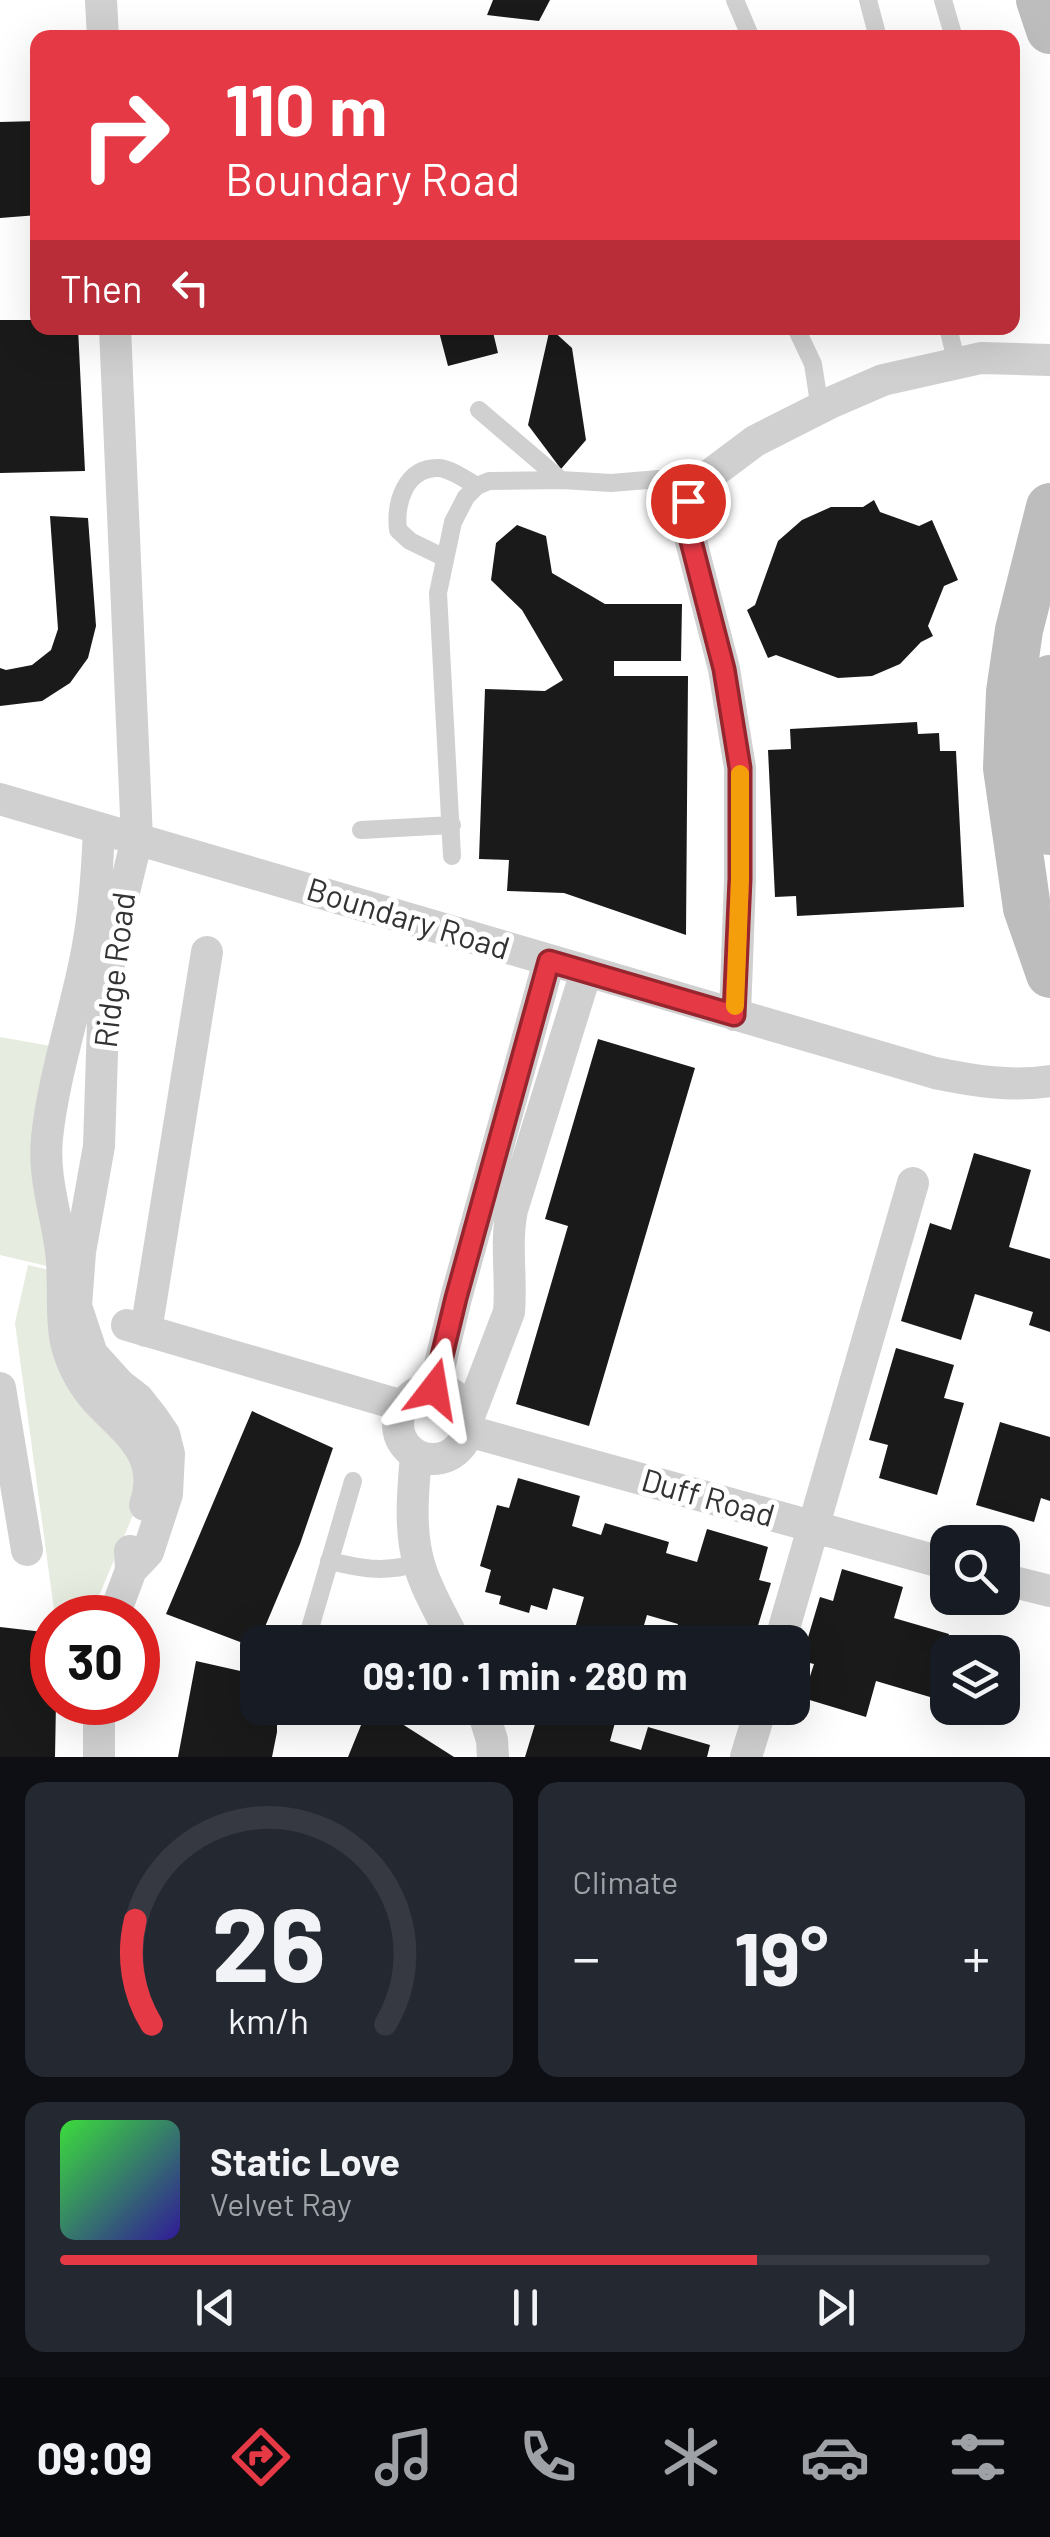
<!DOCTYPE html>
<meta charset="utf-8">
<style>
:root{--surface:#171b24;--page:#242831;--text:#f1f3f6;--muted:#9ea1a6;--line:#363941;--accent:#e63946}
body{margin:0;font-family:Barlow,sans-serif;background:var(--page);color:var(--text);height:100vh;display:flex;flex-direction:column;font-size:38px;white-space:nowrap}
*{box-sizing:border-box;margin:0}
p{font-size:32px;color:var(--muted)}
.icon{flex:none;width:55px;height:55px;fill:none;stroke:currentColor;stroke-width:2;stroke-linecap:round;stroke-linejoin:round}
.map{position:relative;height:1757px;overflow:hidden}
.sheet{display:flex;flex-direction:column;gap:25px;padding:25px;background:#0d0f14;flex:1}
.sheet>*{flex:none}
.top-card{position:absolute;left:30px;top:30px;width:990px;height:305px;border-radius:20px;box-shadow:0 10px 40px #0002;background:#e63946;color:#fff;overflow:hidden}
.controls{position:absolute;left:930px;top:1525px;display:grid;gap:20px}
.controls a{display:grid;place-items:center;width:90px;height:90px;border-radius:20px;background:var(--surface);box-shadow:0 10px 40px #0002;font-size:50px}
.speed{position:absolute;left:30px;top:1595px;display:flex;gap:20px;font-size:50px;font-weight:700;text-align:center}
.speed>*{display:grid;place-content:center;width:130px;height:130px;border-radius:50%;background:var(--surface);box-shadow:0 10px 40px #0002;line-height:1}
.speed .limit{border:15px solid #d22;background:#fff;color:#111}
.pin{position:absolute;display:grid;place-items:center;width:85px;height:85px;color:#fff;margin:-42px;border:5px solid #fff;border-radius:50%;box-shadow:0 2px 10px #0007}
.me{position:absolute;width:110px;margin:-55px;rotate:14deg;stroke-linejoin:round;filter:drop-shadow(0 0 8px #0008)}
.turn{display:flex;align-items:center;gap:35px;height:210px;padding:0 30px;font-size:45px}
.turn .icon{width:130px;height:130px;stroke-width:2.5}
.turn b{display:block;font-size:70px;line-height:85px}
.then{display:flex;align-items:center;height:95px;padding:0 30px;background:#0003;gap:20px;font-size:38px}
.big{font-size:75px;font-weight:700;line-height:1.1}
.sheet .widget{flex:1;display:flex;flex-direction:column;justify-content:center;gap:15px;min-width:0;padding:0 35px;border-radius:20px;background:var(--page)}
.sheet .dial{align-items:center;gap:0}
.dial svg{height:260px;overflow:visible;fill:none;stroke:var(--line);stroke-width:7;stroke-linecap:round;text-anchor:middle}
.dial text{fill:var(--text);stroke:none}
.song{display:flex;align-items:center;gap:30px}
.cover{width:120px;height:120px;border-radius:15px;background:linear-gradient(135deg,hsl(120 70% 55%),hsl(250 70% 35%))}
.played{height:10px;border-radius:5px;background:linear-gradient(90deg,var(--accent) 75%,var(--line) 75%)}
.keys{display:flex;justify-content:space-around;direction:ltr}
.heat{display:flex;justify-content:space-between;align-items:center;font-size:55px;direction:ltr}
.sheet .tiles{flex:1;display:grid;gap:25px;grid-template-columns:1fr 1fr}
.widget:last-child{grid-column:span 2}
.trip{position:absolute;left:240px;top:1625px;width:570px;height:100px;border-radius:20px;background:var(--surface);box-shadow:0 10px 40px #0002;font-weight:700;line-height:100px;text-align:center}
.tabs{display:flex;height:160px;justify-content:space-around;align-items:center;background:#090b0e;color:var(--muted)}
.tabs .icon{width:70px;height:70px}
.tabs .active{color:var(--accent)}
.tabs b{font-size:45px;color:var(--text)}
.map>svg:first-child{display:block}
.green{fill:#e6ecdf}
.building{fill:#1a1a1a}
.lines{fill:none;stroke-linecap:round;stroke-linejoin:round}
.lane{stroke:#d0d0d0;stroke-width:18}
.street{stroke:#d0d0d0;stroke-width:32}
.secondary{stroke:#bdbdbd;stroke-width:48}
.route-casing{stroke:#96252e;stroke-width:25}
.route{stroke:#e63946;stroke-width:18}
.slow{stroke:#f59e0b;stroke-width:18}
.labels{text-anchor:middle;stroke-width:10;stroke-linejoin:round;paint-order:stroke}
.street-label{font-size:32px;fill:#333;stroke:#fff}
</style>
<div class="map">
<svg width="1050" height="1757" viewBox="0 0 1050 1757">
<rect width="100%" height="100%" fill="#fff"/>
<path class="green" d="M0 1037 51 1046V1267L0 1255Z
M28 1265 57 1272 139 1457 144 1489 90 1617H55L15 1323Z"/>
<path class="building" d="M493 0H550L539 21 487 15Z
M38 121V215L0 218V122Z
M0 320H38V328H78L85 471 0 473Z
M438 328H492L498 353 448 366Z
M550 328 572 348 586 440 561 469 528 425Z
M874 500 880 512 919 526 932 520 958 580 944 586 928 626 933 636 921 642 900 664 872 676 838 678 776 655 768 658 747 610 755 605 778 541 802 520 831 507H863Z
M50 516 88 518 96 626 88 658 70 683 42 701 0 706V668L6 670 32 665 51 650 58 629Z
M517 525 546 536 552 573 605 604H682L681 661H614V676H688L686 935 564 893 507 891 509 860 479 859 485 689 545 691 563 680 522 610 491 580 496 543Z
M917 722 918 734 939 733 940 751H956L964 907 797 916 796 896 775 897 768 750 791 749 790 729Z
M598 1039 695 1068 589 1426 516 1404 568 1226 545 1219Z
M974 1153 1031 1170 1009 1247 1050 1259V1332L1029 1325 1033 1312 975 1294 961 1340 901 1321 930 1223 951 1230Z
M896 1348 954 1365 944 1398 964 1403 937 1495 879 1478 888 1445 869 1440Z
M252 1411 333 1448 300 1544 256 1648 166 1614Z
M1000 1422 1050 1437V1501L1041 1498 1034 1522 976 1505Z
M518 1478 580 1496 572 1526 601 1535 605 1523 669 1542 666 1553 697 1562 707 1529 768 1547 759 1580 771 1583 753 1642H672L678 1624 647 1615 639 1642H571L584 1597 553 1588 547 1610 531 1605 529 1613 499 1604 501 1596 485 1592 491 1570 480 1566 497 1505 509 1508Z
M842 1569 903 1587 894 1618 949 1634 930 1697 876 1681 866 1717 803 1698 814 1664 801 1661 820 1597 833 1601Z
M0 1627 52 1633V1702H56L55 1757H0Z
M196 1661 258 1675V1708H277V1732L272 1757H178Z
M368 1708H377L454 1757H348Z
M540 1708H619L610 1741 641 1750 648 1727 710 1745 707 1757H525Z"/>
<g class="lines">
<path class="lane" d="M735 0 751 38
M868 0 878 38
M943 0 954 38
M796 328 813 364 820 409
M948 328 957 363
M479 410 561 480
M445 558 410 541 398 530C395 503 405 467 439 468 451 469 466 480 477 486
M361 830 452 825
M452 856 438 593 453 522 466 497 477 486 489 481 561 480 611 483 659 479 699 483
M329 1561C366 1569 382 1573 419 1563
M306 1642 353 1481"/>
<path class="street" d="M101 0 103 38
M115 328 137 839 116 924 107 976 103 1023 99 1146 80 1252 76 1306 92 1354 120 1385 138 1399 153 1418 164 1434 169 1454 167 1494 148 1552 131 1570
M0 799 935 1073C974 1081 1011 1087 1050 1081
M99 829C97 875 94 921 84 966 72 1023 53 1080 47 1138 43 1177 56 1212 61 1251 65 1281 60 1312 66 1342 71 1364 83 1386 98 1402 128 1433 162 1456 145 1505
M735 1015 740 879V768L724 669 684 514 699 483 755 441 832 402 883 380 981 358 1050 360
M127 1325 403 1406
M146 1331 207 952
M0 1388 27 1550
M434 1389 456 1298 549 961
M398 1424a35 35 0 1 1 70 0a35 35 0 1 1-70 0Z
M468 1419 509 1312C512 1278 505 1244 512 1210L586 972
M468 1431 948 1564
M416 1455C413 1491 409 1529 419 1564 427 1592 443 1617 455 1642
M1002 1579 1050 1591
M113 1618 131 1570 130 1551
M780 1642 913 1183
M482 1708 492 1740 493 1757
M99 1757V1702
M746 1757 761 1708"/>
<path class="secondary" d="M1040 0 1050 30
M1050 507 1019 630 1010 692 1007 768 1027 908 1050 974
M1050 679 1047 746 1050 831"/>
</g>
<g class="lines">
<defs>
<path id="route" d="M434 1389 456 1298 549 961 734 1015 740 879V768L724 669 684 514 688 501"/>
</defs>
<use href="#route" class="route-casing"/>
<use href="#route" class="route"/>
<path class="slow" d="M735 1006 740 879V774"/>
</g>
<g class="labels">
<g class="street-label">
<text transform="translate(408 919) rotate(17)" y="11">Boundary Road</text>
<text transform="translate(115 970) rotate(-83)" y="11">Ridge Road</text>
<text transform="translate(708 1498) rotate(16)" y="11">Duff Road</text>
</g>
</g>
</svg>
<div class="controls">
<a><svg class="icon" aria-label="search" viewBox="0 0 24 24"><circle cx="10" cy="10" r="6"/><path d="M15 15l6 6"/></svg></a>
<a><svg class="icon" aria-label="layers" viewBox="0 0 24 24"><path d="M12 4l9 5-9 5-9-5zM3 14l9 5 9-5"/></svg></a>
</div>
<div class="speed"><div class="limit">30</div></div>
<div class="pin" style="left:688px;top:501px;background:#d93025"><svg class="icon" aria-label="arrive" viewBox="0 0 24 24"><path d="M6 21V4h12l-3 4 3 4H6"/></svg></div>
<svg class="me" style="left:434px;top:1389px" viewBox="-20 -20 40 40"><path d="M0-17L14 15 0 8-14 15z" fill="#e63946" stroke="#fff" stroke-width="4"/></svg>
<div class="trip">09:10 · 1 min · 280 m</div>
<div class="top-card">
<div class="turn"><svg class="icon" aria-label="right" viewBox="0 0 24 24"><path d="M7 20v-9h11M14 6l5 5-5 5"/></svg><div><b>110 m</b>Boundary Road</div></div>
<div class="then">Then<svg class="icon" aria-label="left" viewBox="0 0 24 24"><path d="M17 20v-9H6M10 6l-5 5 5 5"/></svg></div>
</div>
</div>
<section class="sheet">
<div class="tiles">
<div class="widget dial"><svg viewBox="0 0 100 80">
<path d="M14 69A42 42 0 1 1 86 69"/>
<path d="M14 69A42 42 0 0 1 9 37" stroke="#e63946"/>
<text x="50" y="56" font-size="32" font-weight="700">26</text>
<text x="50" y="72" font-size="11">km/h</text>
</svg></div>
<div class="widget"><p>Climate</p>
<div class="heat"><a>−</a><b class="big">19°</b><a>+</a></div>
</div>
<div class="widget">
<div class="song"><i class="cover"></i><div><b>Static Love</b><p>Velvet Ray</p></div></div>
<div class="played"></div>
<div class="keys"><svg class="icon" aria-label="previous" viewBox="0 0 24 24"><path d="M18 5L8 12l10 7zM5 5v14"/></svg><svg class="icon" aria-label="pause" viewBox="0 0 24 24"><path d="M8 5v14M16 5v14"/></svg><svg class="icon" aria-label="next" viewBox="0 0 24 24"><path d="M6 5l10 7-10 7zM19 5v14"/></svg></div>
</div>
</div>
</section>
<nav class="tabs">
<b>09:09</b>
<svg class="icon active" aria-label="directions" viewBox="0 0 24 24"><path d="M12 3l9 9-9 9-9-9zM9 14v-3h6M13 9l2 2-2 2"/></svg>
<svg class="icon" aria-label="music" viewBox="0 0 24 24"><path d="M9 18V5l10-2v13"/><circle cx="6" cy="18" r="3"/><circle cx="16" cy="16" r="3"/></svg>
<svg class="icon" aria-label="phone" viewBox="0 0 24 24"><path d="M5 4h4l2 5-3 2q2 4 5 5l2-3 5 2v4C11 20 4 13 5 4z"/></svg>
<svg class="icon" aria-label="climate" viewBox="0 0 24 24"><path d="M12 3v18M4 7l16 10M4 17L20 7"/></svg>
<svg class="icon" aria-label="car" viewBox="0 0 24 24"><path d="M5 17H2v-5l4-1 3-4h7l3 4 3 1v5h-3M9 17h6M6 11h13"/><circle cx="7" cy="17" r="2"/><circle cx="17" cy="17" r="2"/></svg>
<svg class="icon" aria-label="filters" viewBox="0 0 24 24"><path d="M4 7h16M4 17h16"/><circle cx="9" cy="7" r="2"/><circle cx="15" cy="17" r="2"/></svg>
</nav>
